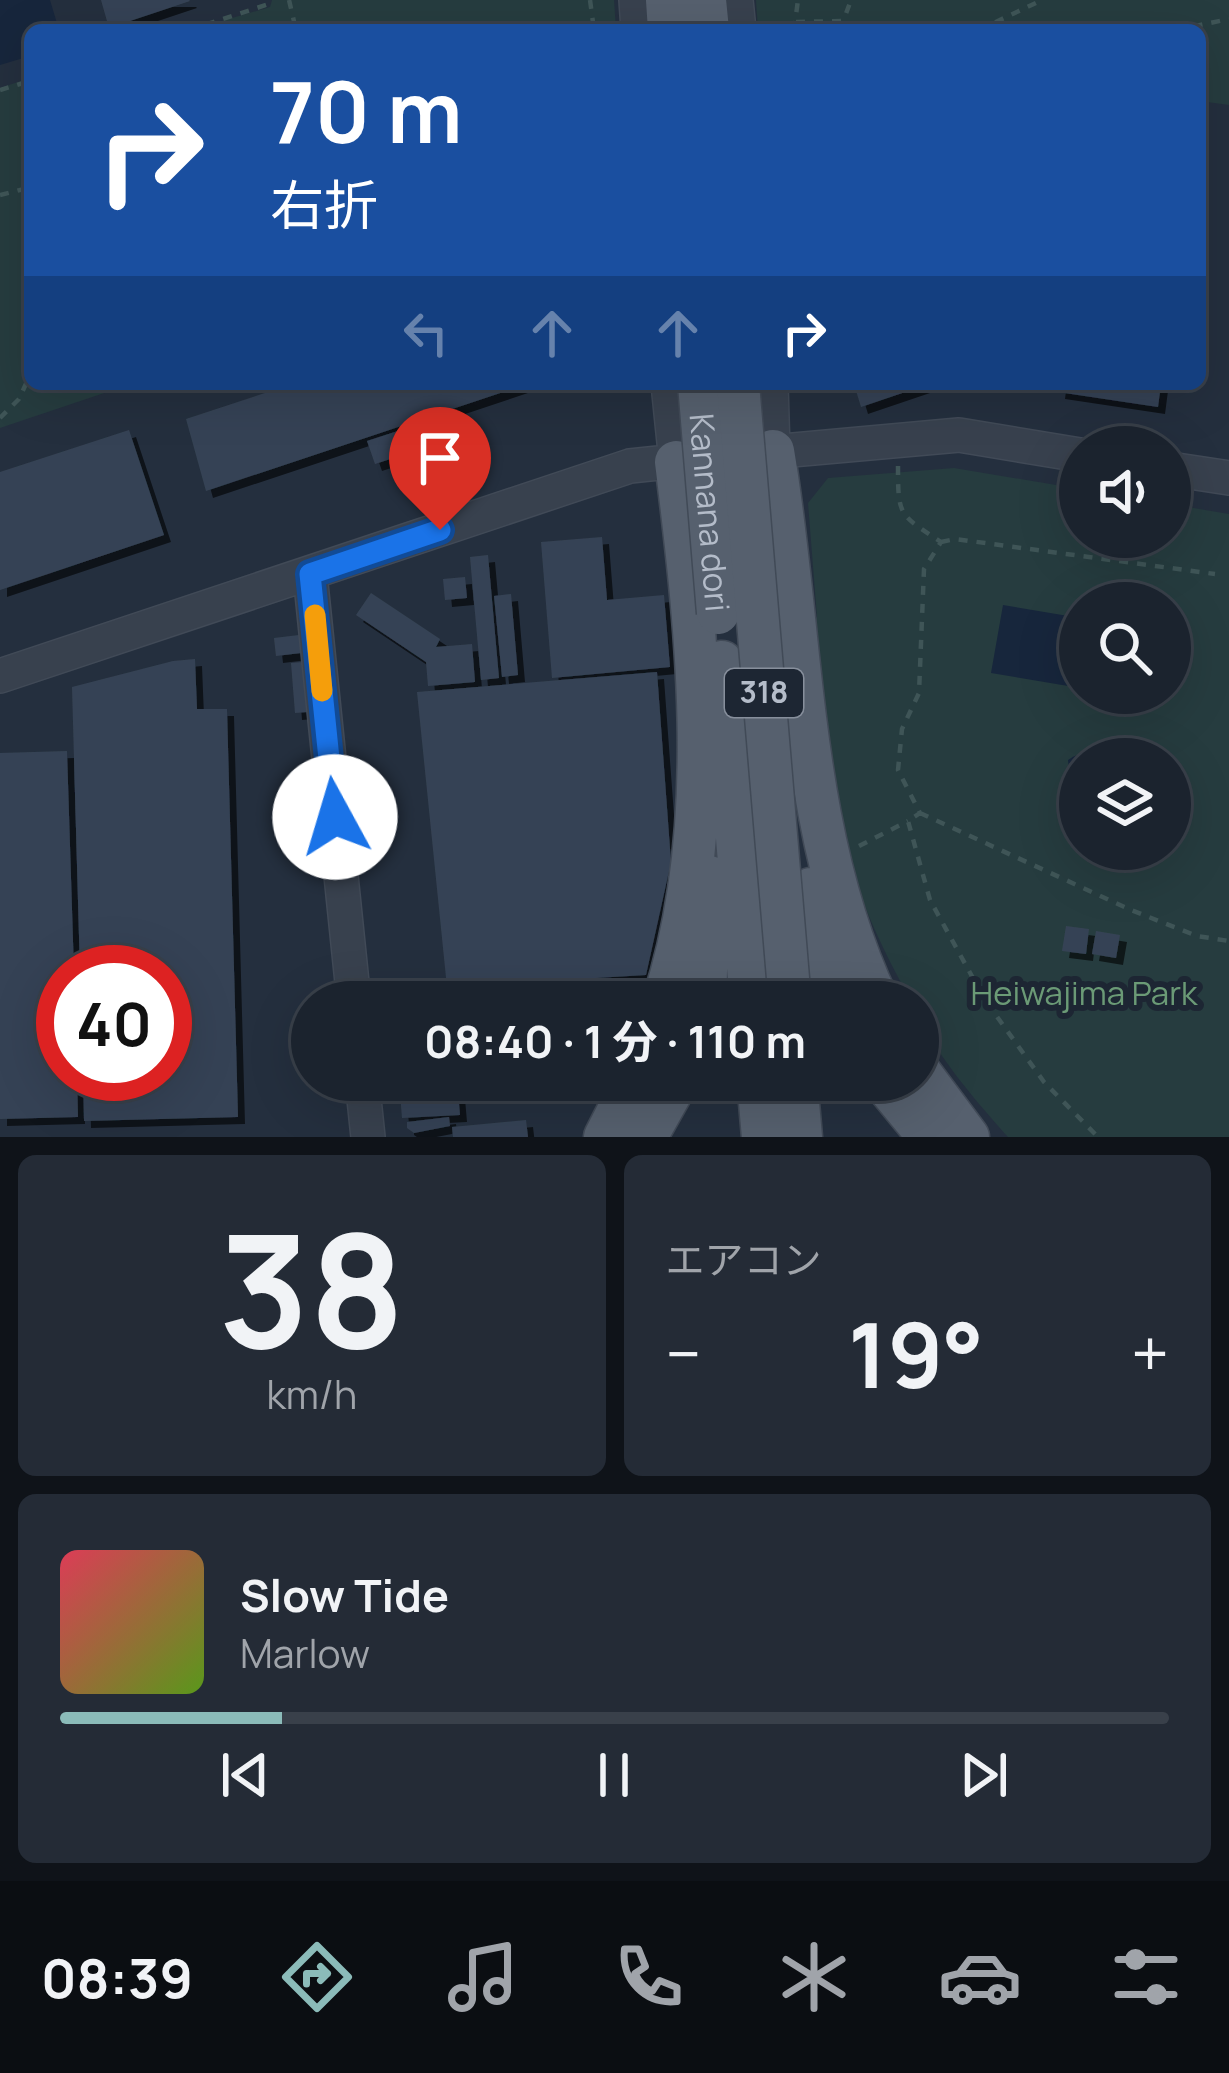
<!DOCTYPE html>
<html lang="ja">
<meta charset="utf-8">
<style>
:root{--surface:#1b232e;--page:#242b36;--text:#f1f3f6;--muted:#a0a4aa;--line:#39404a;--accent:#8bbbb9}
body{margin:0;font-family:Manrope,"Noto Sans JP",sans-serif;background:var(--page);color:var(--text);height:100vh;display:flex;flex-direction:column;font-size:45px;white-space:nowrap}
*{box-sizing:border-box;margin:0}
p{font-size:39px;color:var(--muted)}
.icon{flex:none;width:66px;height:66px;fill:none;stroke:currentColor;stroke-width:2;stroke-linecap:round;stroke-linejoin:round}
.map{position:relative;height:1137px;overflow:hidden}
.sheet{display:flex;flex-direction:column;gap:18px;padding:18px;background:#0f1319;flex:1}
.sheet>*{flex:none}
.hud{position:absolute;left:24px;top:24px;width:1182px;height:366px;border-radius:18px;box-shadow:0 12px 48px #0002,0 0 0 3px var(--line);background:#1a4fa0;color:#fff;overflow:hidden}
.fabs{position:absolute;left:1059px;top:426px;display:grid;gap:24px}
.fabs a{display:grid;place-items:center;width:132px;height:132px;border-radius:50%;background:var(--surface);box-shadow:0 12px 48px #0002,0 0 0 3px var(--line);font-size:60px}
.speed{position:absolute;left:36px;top:945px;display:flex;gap:24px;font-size:60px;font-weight:700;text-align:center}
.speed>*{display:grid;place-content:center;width:156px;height:156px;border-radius:50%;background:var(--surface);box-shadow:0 12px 48px #0002,0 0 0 3px var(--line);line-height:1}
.speed .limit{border:18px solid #d22;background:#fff;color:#111}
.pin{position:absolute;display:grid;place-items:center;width:102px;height:102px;color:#fff;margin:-123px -51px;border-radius:50% 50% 50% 0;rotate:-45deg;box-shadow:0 0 12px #0007}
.pin .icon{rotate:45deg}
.me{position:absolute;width:132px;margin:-66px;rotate:354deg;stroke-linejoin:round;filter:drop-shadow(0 0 9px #0008)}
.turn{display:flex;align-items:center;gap:42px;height:252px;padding:0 48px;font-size:54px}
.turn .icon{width:156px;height:156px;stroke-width:2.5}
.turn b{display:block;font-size:84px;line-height:102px}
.lanes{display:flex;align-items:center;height:114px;padding:0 48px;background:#0003;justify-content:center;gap:60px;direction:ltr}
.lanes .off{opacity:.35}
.big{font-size:90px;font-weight:700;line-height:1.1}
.sheet .widget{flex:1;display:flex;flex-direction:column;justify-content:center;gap:18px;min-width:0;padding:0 42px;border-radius:18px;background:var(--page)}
.sheet .dial{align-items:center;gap:0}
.dial b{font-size:156px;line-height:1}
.song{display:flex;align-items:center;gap:36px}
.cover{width:144px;height:144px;border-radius:18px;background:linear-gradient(135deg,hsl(350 70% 55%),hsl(90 70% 35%))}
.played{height:12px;border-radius:6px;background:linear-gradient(90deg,var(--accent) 20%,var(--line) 20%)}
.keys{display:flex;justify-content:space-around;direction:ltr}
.heat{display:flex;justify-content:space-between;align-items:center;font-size:66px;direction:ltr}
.sheet .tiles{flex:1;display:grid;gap:18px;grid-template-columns:1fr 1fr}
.widget:last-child{grid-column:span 2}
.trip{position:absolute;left:291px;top:981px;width:648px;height:120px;border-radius:60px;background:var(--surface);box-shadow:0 12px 48px #0002,0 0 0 3px var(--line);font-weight:700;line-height:120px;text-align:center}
.tab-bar{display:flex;height:192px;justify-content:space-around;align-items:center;background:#0b0e12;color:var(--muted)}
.tab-bar .icon{width:84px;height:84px}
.tab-bar .selected{color:var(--accent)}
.tab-bar b{font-size:54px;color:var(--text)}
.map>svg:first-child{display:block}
.green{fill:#263c3f;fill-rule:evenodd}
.water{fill:#17263c}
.building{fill:#364354;filter:url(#shadow)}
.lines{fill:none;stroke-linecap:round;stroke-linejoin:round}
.minor-casing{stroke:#414a57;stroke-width:36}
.major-casing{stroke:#414a57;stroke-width:45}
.path{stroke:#3f5557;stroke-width:4.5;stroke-dasharray:9 9;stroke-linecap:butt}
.minor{stroke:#38414e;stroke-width:33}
.major{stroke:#56606e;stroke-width:42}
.major-bridge-casing{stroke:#414a57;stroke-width:45;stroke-linecap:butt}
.major-bridge{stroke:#56606e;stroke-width:42}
.route-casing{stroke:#114b97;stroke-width:30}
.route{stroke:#1a73e8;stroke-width:21}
.slow{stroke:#f59e0b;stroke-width:21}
.labels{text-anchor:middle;stroke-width:12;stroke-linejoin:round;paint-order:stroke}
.shield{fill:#1d2633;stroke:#878f9c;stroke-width:3}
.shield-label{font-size:30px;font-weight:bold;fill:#b4bcc9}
.street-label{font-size:33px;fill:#b4bcc9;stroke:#1d2633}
.park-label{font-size:33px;fill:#6b9a76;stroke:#1d2633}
</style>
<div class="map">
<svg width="1229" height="1137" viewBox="0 0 1229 1137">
<defs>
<filter id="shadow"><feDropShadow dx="7" dy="7" stdDeviation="0" flood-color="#0009"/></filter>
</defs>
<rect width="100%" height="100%" fill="#242f3e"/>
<path class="green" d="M272 0H614L616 30H191L270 7Z
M756 0H1229V105L1200 101V30H758Z
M30 78V384H131L0 428V88Z
M954 468 1080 489V537H1170V504L1229 514V1137H1008C984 1110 918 1037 918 1002H912C884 954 856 894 844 839 829 767 821 692 809 619L817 617 808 503 828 478ZM1080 603H1170V693H1080ZM1080 759H1170V849H1080Z"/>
<path class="water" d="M0 0H50L59 30H30V56L0 65Z
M1003 605 1080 618V688L991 673Z
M1144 742C1178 746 1196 775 1170 803V759H1080V788L1070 779 1068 760C1084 748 1090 757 1105 756 1120 756 1131 748 1144 742Z"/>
<path class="building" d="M101 0H189L190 1 109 28Z
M292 384H524V385L206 491 186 419Z
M854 384H926V385L861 407Z
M1059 384H1161L1158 407 1058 392Z
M410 427 418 450 375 464 367 441Z
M129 430 164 535 0 590V472Z
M602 537 607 600 664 595 670 667 552 678 541 542Z
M488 555 499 678 481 680 470 557Z
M465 577 467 598 445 600 443 579Z
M371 593 440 639 436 647 472 644 475 682 428 686 426 662 356 615Z
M511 594 518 675 502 677 494 596Z
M299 635 301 653 276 656 274 638Z
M195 659 197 709H227L238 1117 84 1121 83 1074H165V972H80L72 687 173 661Z
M302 662 307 712 295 713 291 663Z
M657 672 671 862 646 975 447 987 417 692Z
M67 751 74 972H63V1074H77L78 1117 0 1119V753Z
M1066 926 1089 929 1086 954 1062 951Z
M1096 931 1120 935 1116 958 1092 954Z
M399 1080H457L460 1115 402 1118Z
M449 1117 450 1126 414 1133 407 1128V1122Z
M526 1120 528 1137H453L452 1127Z"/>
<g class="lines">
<defs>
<path id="minor" d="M636 0 638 30
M736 0 739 30
M668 384 676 462
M771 384 773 451
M748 454 959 435 1080 455
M1170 469 1229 478
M310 574 354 1002
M0 676 630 466 697 459
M362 1080 368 1137"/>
<path id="major" d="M667 0 669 30
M705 0 708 30
M773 451C804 635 797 831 878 1002
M722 662 751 1002
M811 889 825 968 837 1002
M663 1002C719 831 698 637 676 462
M705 1002 709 877
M918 1070 968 1137
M758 1080 763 1137
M796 1080 801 1137
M882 1080 929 1137
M605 1137 634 1080
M646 1137 678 1080"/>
</defs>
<use href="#minor" class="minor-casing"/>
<use href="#major" class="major-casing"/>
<path class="path" d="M289 0 296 30
M590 0 594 30
M796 22 842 21
M189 30 269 4 270 0
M794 30 798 0
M840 30 851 0
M979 30 1042 0
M1176 30 1229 19
M0 90 30 81
M0 195 28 188
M0 418 19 399 30 375
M898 466C898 517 899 514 941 542L924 569 919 693 902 729 898 770 920 813 908 821 930 900 985 1000 1044 1082 1098 1137
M941 542 955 539 1215 574
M920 813 1131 910 1197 936 1229 941
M859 846 908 821"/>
<use href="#minor" class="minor"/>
<use href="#major" class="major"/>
<defs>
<g id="major-bridge">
<path id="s1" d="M699 384 718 613"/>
<path d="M738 384 790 1002"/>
</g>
</defs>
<use href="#major-bridge" class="major-bridge-casing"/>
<use href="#major-bridge" class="major-bridge"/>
</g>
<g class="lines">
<defs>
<path id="route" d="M335 817 310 574 440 530"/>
</defs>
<use href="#route" class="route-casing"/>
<use href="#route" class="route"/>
<path class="slow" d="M315 615 322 691"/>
</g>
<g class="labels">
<rect class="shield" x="725" y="669" width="78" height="48" rx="9"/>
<g class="shield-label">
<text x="764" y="703">318</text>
</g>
<g class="street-label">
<text dy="12" stroke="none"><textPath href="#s1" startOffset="129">Kannana dori</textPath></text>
</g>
<g class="park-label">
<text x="1084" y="1005">Heiwajima Park</text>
</g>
</g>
</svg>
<div class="fabs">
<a><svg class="icon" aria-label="sound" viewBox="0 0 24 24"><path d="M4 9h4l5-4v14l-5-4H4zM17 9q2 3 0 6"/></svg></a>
<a><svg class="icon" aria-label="search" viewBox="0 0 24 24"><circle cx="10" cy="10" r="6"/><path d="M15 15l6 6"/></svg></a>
<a><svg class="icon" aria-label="layers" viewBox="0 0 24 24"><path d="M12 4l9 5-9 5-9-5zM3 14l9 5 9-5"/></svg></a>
</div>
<div class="speed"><div class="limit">40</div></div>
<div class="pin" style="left:440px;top:530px;background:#d93025"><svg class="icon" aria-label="arrive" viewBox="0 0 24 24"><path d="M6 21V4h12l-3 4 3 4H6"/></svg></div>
<svg class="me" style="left:335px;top:817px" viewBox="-20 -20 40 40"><circle r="19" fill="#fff"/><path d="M0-13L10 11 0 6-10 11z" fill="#1a73e8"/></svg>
<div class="trip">08:40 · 1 分 · 110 m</div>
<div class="hud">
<div class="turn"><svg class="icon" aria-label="right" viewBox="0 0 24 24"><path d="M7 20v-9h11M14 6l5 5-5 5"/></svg><div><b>70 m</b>右折</div></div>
<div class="lanes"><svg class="icon off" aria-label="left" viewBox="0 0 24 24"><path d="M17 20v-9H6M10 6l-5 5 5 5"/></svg><svg class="icon off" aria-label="ahead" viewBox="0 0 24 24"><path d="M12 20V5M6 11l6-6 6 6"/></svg><svg class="icon off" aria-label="ahead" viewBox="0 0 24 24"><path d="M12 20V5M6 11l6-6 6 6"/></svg><svg class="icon" aria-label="right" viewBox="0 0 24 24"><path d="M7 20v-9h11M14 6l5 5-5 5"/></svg></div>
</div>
</div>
<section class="sheet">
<div class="tiles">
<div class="widget dial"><b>38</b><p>km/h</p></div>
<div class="widget"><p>エアコン</p>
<div class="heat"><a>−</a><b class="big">19°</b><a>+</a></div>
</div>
<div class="widget">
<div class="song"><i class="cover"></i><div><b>Slow Tide</b><p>Marlow</p></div></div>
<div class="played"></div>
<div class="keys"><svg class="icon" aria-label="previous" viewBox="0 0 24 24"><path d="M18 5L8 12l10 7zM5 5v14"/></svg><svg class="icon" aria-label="pause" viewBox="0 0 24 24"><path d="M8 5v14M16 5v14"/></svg><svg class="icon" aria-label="next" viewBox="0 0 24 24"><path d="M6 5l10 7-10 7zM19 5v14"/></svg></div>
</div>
</div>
</section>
<nav class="tab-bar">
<b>08:39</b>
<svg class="icon selected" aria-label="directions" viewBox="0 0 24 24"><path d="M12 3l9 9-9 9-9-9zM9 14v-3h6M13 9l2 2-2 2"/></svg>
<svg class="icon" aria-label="music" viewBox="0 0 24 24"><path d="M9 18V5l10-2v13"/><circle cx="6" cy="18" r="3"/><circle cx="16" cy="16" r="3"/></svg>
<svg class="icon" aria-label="phone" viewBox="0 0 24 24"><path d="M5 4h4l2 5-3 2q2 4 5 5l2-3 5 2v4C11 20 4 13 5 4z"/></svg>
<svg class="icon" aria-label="climate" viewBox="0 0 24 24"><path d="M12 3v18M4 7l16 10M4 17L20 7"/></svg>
<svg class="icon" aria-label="car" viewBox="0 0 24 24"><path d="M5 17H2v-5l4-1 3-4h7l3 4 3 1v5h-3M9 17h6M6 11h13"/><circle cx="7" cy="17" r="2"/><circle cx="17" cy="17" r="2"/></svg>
<svg class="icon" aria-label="filters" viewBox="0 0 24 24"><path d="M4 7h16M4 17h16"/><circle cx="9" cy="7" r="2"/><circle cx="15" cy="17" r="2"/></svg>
</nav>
